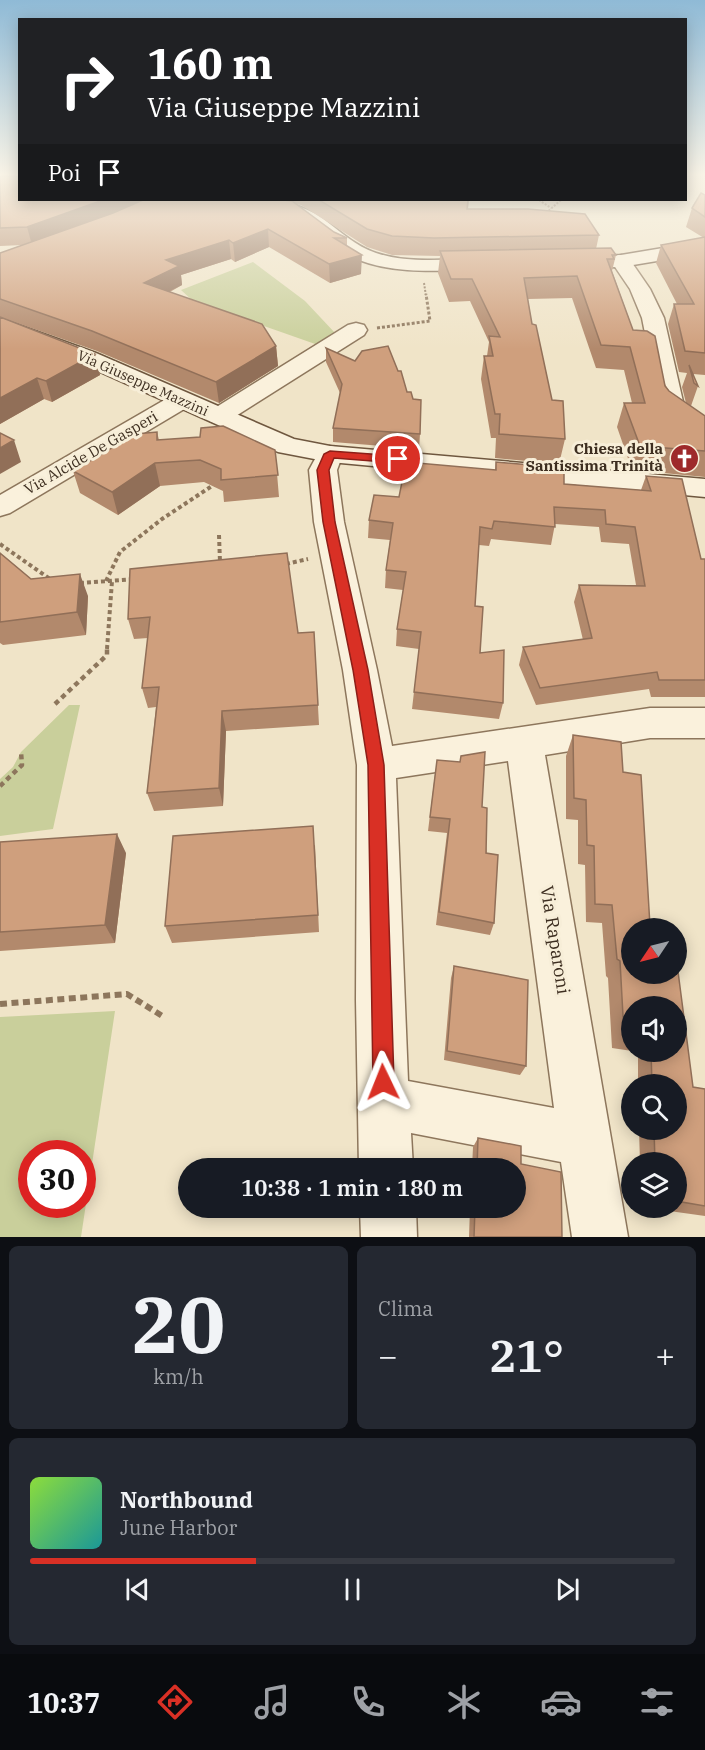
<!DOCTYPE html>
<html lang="it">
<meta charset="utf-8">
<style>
:root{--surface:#171b24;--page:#242831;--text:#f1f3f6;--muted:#9ea1a6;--line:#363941;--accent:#d93025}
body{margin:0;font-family:"IBM Plex Serif",serif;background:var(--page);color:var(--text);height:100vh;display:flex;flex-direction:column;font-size:22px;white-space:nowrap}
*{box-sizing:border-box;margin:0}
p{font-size:20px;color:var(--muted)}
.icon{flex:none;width:33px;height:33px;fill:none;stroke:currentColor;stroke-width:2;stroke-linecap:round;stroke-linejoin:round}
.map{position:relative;height:1237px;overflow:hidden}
.sheet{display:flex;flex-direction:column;gap:9px;padding:9px;background:#0d0f14;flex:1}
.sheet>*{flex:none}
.hud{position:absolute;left:18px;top:18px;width:669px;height:183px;border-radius:0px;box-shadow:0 3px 15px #0003;background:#202124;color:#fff;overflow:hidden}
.needle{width:39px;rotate:235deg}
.buttons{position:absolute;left:621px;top:918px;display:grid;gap:12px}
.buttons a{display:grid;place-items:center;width:66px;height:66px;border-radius:50%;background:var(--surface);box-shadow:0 3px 15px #0003;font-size:30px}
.speed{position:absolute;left:18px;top:1140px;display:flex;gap:12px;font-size:30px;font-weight:700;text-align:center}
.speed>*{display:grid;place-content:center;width:78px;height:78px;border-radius:50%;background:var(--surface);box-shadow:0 3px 15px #0003;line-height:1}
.speed .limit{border:9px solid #d22;background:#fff;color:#111}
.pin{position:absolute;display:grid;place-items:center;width:51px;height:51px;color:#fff;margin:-26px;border:3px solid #fff;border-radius:50%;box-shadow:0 2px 6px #0007}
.me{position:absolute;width:66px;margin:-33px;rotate:358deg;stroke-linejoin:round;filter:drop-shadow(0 0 4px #0008)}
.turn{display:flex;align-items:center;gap:21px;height:126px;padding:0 30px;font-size:27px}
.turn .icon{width:78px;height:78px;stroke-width:2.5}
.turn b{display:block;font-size:42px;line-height:51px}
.then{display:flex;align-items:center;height:57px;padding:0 30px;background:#0003;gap:12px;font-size:22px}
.big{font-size:45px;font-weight:600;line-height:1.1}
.sheet .widget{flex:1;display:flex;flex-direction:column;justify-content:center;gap:9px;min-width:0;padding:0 21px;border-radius:9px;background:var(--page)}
.sheet .dial{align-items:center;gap:0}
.dial b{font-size:78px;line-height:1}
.song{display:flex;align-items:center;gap:18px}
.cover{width:72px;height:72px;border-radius:9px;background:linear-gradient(135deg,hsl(90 70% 55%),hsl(180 70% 35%))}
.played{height:6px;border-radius:3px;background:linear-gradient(90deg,var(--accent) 35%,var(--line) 35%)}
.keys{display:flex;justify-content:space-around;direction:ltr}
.heat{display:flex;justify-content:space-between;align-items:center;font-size:33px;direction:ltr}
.sheet .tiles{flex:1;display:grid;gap:9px;grid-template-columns:1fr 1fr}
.widget:last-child{grid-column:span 2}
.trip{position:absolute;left:178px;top:1158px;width:348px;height:60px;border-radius:30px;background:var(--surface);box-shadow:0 3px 15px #0003;font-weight:600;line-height:60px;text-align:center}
.menu{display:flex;height:96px;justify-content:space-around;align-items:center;background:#090b0e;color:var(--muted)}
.menu .icon{width:42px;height:42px}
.menu .active{color:var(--accent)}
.menu b{font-size:27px;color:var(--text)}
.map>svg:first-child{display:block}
.green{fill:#c9cf9b;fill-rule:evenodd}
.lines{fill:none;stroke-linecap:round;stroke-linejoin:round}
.street-casing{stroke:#8d765c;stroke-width:3}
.secondary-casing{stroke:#6f573f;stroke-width:3}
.path-far4{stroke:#8d765c;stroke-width:2;stroke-dasharray:2 1.5;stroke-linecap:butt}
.path-far3{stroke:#8d765c;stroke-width:3;stroke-dasharray:3 2;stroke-linecap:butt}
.path-far2{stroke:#8d765c;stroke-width:4;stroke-dasharray:4 3;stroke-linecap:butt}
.path-far1{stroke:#8d765c;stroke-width:4.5;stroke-dasharray:5 4;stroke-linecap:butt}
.path{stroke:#8d765c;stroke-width:6;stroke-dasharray:7 4.5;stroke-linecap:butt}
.street{fill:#faf1dc;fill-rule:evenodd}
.secondary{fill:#faf1dc;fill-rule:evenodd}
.wall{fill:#b2896c}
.shaded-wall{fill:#916f58}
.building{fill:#cf9f7d;stroke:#916f58;stroke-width:1.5}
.route{fill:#d93025;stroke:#8d1f18;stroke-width:1.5}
.labels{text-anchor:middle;stroke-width:6;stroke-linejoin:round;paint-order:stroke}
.far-street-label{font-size:14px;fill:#3d2e20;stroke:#f7eed8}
.poi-label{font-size:15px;font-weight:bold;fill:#3d2e20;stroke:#f7eed8;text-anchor:end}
.street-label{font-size:15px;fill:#3d2e20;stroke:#f7eed8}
.near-street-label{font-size:18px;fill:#3d2e20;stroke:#f7eed8}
</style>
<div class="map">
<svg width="705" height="1237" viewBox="0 0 705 1237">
<rect width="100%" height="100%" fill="#f0e4c8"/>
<path class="green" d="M253 262 305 301 336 334 318 345 193 301 181 290Z
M69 705H80L53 829 0 836V779L13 767 21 752Z
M115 1011 81 1237H0V1017ZM32 1154H82V1204H32Z"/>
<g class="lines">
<defs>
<path id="street" d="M621 255 628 257 650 289 664 318 684 406 705 421V441L696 438 663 414 660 409 642 318 630 289 611 261 614 257Z
M356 323 364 325 367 330 364 335 228 421 219 424 210 421 206 416 210 411 348 325Z
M182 393 191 395 194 400 191 405 10 513 0 516V495L173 395Z
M330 446 339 448 343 454 337 470 344 522 377 670 392 746 650 708H705V738H650L545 755 628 1237H572L561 1162 411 1133 413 1168H359L356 1000 357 765 343 670 314 522 309 470 321 448ZM508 761 554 1108 408 1081 396 778Z
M360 1208H416L417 1237H361Z"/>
<path id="secondary" d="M234 200C263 197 297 201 322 218 340 231 355 246 376 253 410 264 447 259 482 258L489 260 492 264 489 268 482 270C441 270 398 275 359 260 334 250 318 228 294 216 276 208 255 208 236 204Z
M705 241V253L621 267 570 268 563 266 560 262 563 258 570 256 621 255Z
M0 318 96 353 294 439 330 446 705 479V497L330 462 278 452 80 363 0 332Z"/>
</defs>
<use href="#street" class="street-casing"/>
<use href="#secondary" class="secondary-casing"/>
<path class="path-far4" d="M539 200 551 208
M546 213 561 200
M424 283 426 296"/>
<path class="path-far3" d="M377 328 430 321 426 294"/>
<path class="path-far2" d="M219 535 220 562
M0 544 50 579
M286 564 308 559
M106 581 120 552 162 519 215 484
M80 583 135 579
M107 649 112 581"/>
<path class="path-far1" d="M55 704 107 655V648
M0 786 22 765 21 752"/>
<path class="path" d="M0 1004 127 994 164 1017"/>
<use href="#street" class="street"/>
<use href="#secondary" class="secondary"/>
</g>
<path class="wall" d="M0 176 20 200H469L468 209 599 235 596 249 616 255 612 271 633 330 669 391 686 403 682 387 687 373 679 372 668 324 674 304H677L656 263 661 245 704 238 686 227 692 208 705 195V375L693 374 698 386 691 406 705 416V477L632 470 617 427 624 403H632L624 370 596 368 572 298 528 299 532 324 552 400 565 439 559 464 495 458 496 438H491L481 379 484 356H487L489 342 470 301 449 302 438 273 440 256 392 255 367 247 301 205 295 204 334 232 347 238V246L361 274 330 283 269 247 235 262 231 259 181 275 182 285 170 292 276 346 278 366 219 403 97 351 0 317V253L23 245 0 246Z
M0 317 95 354 100 375 52 402 44 399 0 424Z
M326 348 420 434 419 449 333 442V428L340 393 326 362Z
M157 432 159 440 275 450 279 497 224 502 223 491 204 482 160 486 118 515 80 493 73 471Z
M496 462 564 484 641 490 646 476 701 559H705V697H651L649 689 536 705 519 665 523 647 583 640 574 602 579 585H636L629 544 601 542 599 527 555 524 551 545 491 539 489 546 479 545 475 606 480 653 503 703 499 719 412 709 419 649 396 646 397 629 403 590 385 588 386 570 390 540 368 538 369 520 399 497 495 470Z
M0 553 31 579 88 596 86 635 3 645 0 643Z
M130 569 298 633 314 632 319 725 226 731 223 806 154 811 147 793 156 707 148 708 142 688 148 638 134 639 128 619Z
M573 735 623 772 650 926 693 1087 705 1089V1216L648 1208H676V1162H640L639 1130H676V1084H638V1052H633H676L632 1006V1051L612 1048 608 978 606 976 602 923 586 922 585 865 578 864V820L566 819V756Z
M461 756 482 807 494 923 490 935 436 925 447 833 428 831 435 774 460 762Z
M0 842 126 853 115 943 0 951Z
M315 845 319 932 172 943 165 926Z
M454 966 526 1066 520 1075 444 1060 451 978Z
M478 1138 521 1164 562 1237H469L470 1208H516V1168H472L473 1147Z"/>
<path class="shaded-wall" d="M103 200H146L103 219 32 245 27 227Z
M268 229 269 247 235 262 233 243Z
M229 240 231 259 181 275 182 285 148 302 144 283 166 260Z
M362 255 361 274 330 283 329 264Z
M276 346 278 366 219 403 216 382Z
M95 354 100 375 52 402 46 381Z
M37 378 44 399 0 424V398Z
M14 440 21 462 0 474V448Z
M155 463 160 486 118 515 112 492Z
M80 574 88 596 86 635 77 612Z
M222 711 226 731 223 806 219 788Z
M117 834 126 853 115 943 105 925Z"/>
<path class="building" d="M0 176H20V200H103L27 227 0 228Z
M701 193 705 195V217L692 208Z
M143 200H283L292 201 334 232 347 238H334L362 255 329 264 268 229 233 243 229 240 166 260 179 266 144 283 262 324 276 346 216 382 92 331 0 299V253L113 213Z
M319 200H468L467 209H528L585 214 599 235 434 238 392 236 367 229Z
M705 237V353L685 351 674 304H694L661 245Z
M611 248 616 255H612L614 259H607L633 330 647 331 655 336 665 386 669 391 705 416V451L640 446 624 403H645L630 347 601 345 577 276 524 278 532 324 536 325 552 400 563 401 565 439 499 434 500 414H495L484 356H493L489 336 500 337 472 279H451L440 251Z
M0 317 95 354 46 381 37 378 0 398Z
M388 346 398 371H401L407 392H411L413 399 421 400 420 434 333 428 342 384 326 348 355 361 362 351Z
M689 365 698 386 694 383Z
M223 426 275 450 278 475 221 480V469L200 460 155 463 112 492 73 471 135 434 157 432V440L200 437 201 428Z
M0 433 14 440 0 448Z
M406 462 496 470V462L564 468V484L651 491 646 476 682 479 701 559H705V680H659L657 672 540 688 523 647 592 638 579 585 645 586 635 527 606 524 605 510 554 507 555 527 494 521 492 529 480 527 475 606 483 607 480 653 504 650 503 703 414 692 421 632 397 629 406 572 386 570 393 523 369 520 374 495 399 497Z
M0 553 31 579 80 574 77 612 0 622Z
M287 553 298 633 314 632 318 705 222 711 219 788 147 793 159 687 142 688 150 617 128 619 130 569Z
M573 735 621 742 623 772 641 775 650 926 658 928H632V974H676V956L693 1087 705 1089V1206L676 1201V1162H655L654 1130H676V1084H652L651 1052H676V1006H632V1035L624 1034 620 961 617 959 612 905 595 904 594 846 587 845 586 800 574 798Z
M485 752 482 807 487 808 486 853 498 855 494 923 439 912 450 819 430 817 437 760 460 762 461 756Z
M313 826 318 915 165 926 173 836Z
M117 834 105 925 0 932V842Z
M454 966 528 980 526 1066 447 1051Z
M478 1138 521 1146V1164L561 1172 562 1237H474L475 1208H516V1168H477Z"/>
<linearGradient id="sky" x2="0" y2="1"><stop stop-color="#8fbad6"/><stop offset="0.5" stop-color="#f8f3e6"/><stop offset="1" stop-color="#f8f3e6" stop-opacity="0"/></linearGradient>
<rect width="705" height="349" fill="url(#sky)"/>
<path class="route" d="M330 451 398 456 403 459 398 463 334 458 329 470 335 522 368 670 384 765 394 1082 391 1089 383 1092 376 1089 373 1082 368 765 353 670 323 522 317 470 324 454Z"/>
<defs>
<symbol id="church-disc" viewBox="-11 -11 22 22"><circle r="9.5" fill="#9e2a2b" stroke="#f7eed8"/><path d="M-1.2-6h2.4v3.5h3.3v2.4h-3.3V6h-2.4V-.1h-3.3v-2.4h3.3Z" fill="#fff"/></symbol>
</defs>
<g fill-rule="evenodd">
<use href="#church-disc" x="668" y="442" width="33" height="33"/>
</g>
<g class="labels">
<g class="far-street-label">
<text transform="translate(143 383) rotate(24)" y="5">Via Giuseppe Mazzini</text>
</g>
<g class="poi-label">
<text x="663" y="454">Chiesa della<tspan x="663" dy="17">Santissima Trinità</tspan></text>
</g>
<g class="street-label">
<text transform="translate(91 453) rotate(-30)" y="5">Via Alcide De Gasperi</text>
</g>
<g class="near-street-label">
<text transform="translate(555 940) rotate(81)" y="6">Via Raparoni</text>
</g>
</g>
</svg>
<div class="buttons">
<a><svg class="needle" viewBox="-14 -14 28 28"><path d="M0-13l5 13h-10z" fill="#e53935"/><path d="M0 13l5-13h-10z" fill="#9ea1a6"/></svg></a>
<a><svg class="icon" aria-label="sound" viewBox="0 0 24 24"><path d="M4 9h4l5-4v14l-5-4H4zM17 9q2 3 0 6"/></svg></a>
<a><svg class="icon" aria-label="search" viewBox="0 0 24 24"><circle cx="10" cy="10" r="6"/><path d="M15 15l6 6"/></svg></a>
<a><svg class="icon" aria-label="layers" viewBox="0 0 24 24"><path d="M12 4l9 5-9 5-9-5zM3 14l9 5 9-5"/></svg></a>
</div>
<div class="speed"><div class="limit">30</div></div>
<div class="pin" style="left:398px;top:459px;background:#d93025"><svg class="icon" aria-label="arrive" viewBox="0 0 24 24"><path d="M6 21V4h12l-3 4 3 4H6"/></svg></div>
<svg class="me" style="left:383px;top:1082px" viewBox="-20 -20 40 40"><path d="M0-17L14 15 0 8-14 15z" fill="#d93025" stroke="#fff" stroke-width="4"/></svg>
<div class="trip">10:38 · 1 min · 180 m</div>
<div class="hud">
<div class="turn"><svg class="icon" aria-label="right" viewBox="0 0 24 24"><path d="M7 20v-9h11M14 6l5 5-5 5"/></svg><div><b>160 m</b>Via Giuseppe Mazzini</div></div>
<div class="then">Poi<svg class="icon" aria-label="arrive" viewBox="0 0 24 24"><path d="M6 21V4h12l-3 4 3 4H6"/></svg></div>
</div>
</div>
<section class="sheet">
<div class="tiles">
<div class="widget dial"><b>20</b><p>km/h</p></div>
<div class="widget"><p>Clima</p>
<div class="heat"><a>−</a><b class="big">21°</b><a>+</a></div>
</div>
<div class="widget">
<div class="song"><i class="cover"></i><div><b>Northbound</b><p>June Harbor</p></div></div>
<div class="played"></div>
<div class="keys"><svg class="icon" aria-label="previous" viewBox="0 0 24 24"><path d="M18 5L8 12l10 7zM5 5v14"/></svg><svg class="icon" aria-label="pause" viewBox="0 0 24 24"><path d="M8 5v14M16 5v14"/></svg><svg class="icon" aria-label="next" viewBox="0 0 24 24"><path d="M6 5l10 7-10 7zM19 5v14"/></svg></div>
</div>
</div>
</section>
<nav class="menu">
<b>10:37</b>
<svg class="icon active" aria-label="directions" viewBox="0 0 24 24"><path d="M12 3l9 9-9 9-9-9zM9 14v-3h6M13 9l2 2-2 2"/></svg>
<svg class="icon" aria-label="music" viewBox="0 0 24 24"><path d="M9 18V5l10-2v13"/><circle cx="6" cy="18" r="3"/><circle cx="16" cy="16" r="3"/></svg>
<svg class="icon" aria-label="phone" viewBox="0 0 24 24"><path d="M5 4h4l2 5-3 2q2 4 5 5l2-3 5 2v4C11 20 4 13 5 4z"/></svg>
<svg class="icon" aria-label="climate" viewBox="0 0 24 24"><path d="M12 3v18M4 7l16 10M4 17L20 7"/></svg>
<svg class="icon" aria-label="car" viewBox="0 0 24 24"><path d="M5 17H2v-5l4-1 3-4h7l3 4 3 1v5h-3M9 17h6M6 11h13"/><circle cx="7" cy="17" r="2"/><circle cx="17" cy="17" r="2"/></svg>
<svg class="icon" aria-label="filters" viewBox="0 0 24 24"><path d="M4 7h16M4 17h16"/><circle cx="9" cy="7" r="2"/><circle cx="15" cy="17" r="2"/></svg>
</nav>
